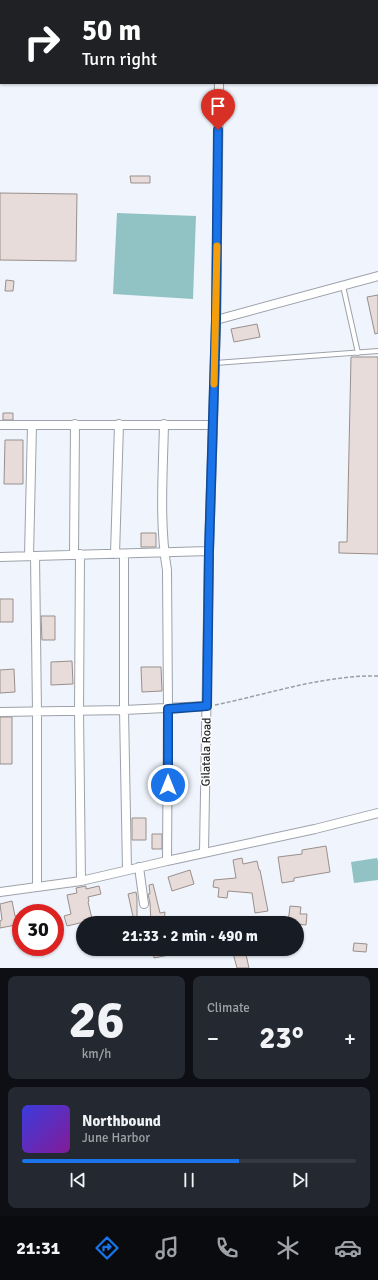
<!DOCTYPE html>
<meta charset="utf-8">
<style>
:root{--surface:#171b24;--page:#242831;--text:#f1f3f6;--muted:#9ea1a6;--line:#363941;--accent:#1a73e8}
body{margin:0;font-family:Signika,sans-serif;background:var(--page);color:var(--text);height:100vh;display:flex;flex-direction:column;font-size:15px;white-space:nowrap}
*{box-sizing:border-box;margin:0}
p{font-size:13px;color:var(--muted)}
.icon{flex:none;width:22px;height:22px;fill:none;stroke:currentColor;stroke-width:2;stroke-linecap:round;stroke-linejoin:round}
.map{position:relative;height:968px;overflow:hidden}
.sheet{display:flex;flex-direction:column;gap:8px;padding:8px;background:#0d0f14;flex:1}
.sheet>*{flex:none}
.banner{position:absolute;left:0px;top:0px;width:378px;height:84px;box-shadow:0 1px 3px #0004;background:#202124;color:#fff;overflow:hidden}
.speed{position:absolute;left:12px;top:904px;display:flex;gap:8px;font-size:20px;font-weight:700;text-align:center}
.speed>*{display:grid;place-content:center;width:52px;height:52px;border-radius:50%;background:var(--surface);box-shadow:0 1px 3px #0004;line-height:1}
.speed .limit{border:6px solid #d22;background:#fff;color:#111}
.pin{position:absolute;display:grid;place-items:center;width:34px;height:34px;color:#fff;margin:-41px -17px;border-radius:50% 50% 50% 0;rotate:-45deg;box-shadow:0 0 4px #0007}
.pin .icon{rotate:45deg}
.me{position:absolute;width:44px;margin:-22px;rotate:0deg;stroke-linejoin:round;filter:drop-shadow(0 0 3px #0008)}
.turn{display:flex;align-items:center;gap:14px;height:84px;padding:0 16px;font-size:18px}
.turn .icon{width:52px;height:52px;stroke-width:2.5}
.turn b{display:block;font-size:28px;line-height:34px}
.big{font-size:30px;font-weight:700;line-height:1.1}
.sheet .tile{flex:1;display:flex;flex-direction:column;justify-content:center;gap:6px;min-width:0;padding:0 14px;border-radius:8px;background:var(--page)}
.sheet .dial{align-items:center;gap:0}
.dial b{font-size:52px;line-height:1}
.song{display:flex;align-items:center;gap:12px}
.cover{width:48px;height:48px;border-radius:6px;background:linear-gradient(135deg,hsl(240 70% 55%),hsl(290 70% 35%))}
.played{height:4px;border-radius:2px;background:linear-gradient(90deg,var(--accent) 65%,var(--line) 65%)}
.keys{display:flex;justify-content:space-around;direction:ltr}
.heat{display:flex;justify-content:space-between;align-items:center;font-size:22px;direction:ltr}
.sheet .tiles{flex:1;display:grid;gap:8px;grid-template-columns:1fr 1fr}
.tile:last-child{grid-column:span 2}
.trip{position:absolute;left:76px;top:916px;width:228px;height:40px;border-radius:20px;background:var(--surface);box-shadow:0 1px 3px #0004;font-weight:700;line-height:40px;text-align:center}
.menu{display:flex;height:64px;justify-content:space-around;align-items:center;background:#090b0e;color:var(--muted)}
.menu .icon{width:28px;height:28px}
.menu .active{color:var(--accent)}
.menu b{font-size:18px;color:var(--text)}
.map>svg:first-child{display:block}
.water{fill:#91c2c4}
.building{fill:#e7dcd9;stroke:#998f8c}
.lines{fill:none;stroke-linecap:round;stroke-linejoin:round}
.service-casing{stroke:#9da2aa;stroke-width:6}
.minor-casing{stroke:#9da2aa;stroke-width:10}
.path{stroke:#9b9fa5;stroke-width:1.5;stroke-dasharray:4 2;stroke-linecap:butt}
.service{stroke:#fff;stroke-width:4}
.minor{stroke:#fff;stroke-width:8}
.route-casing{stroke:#114b97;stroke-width:10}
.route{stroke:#1a73e8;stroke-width:7}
.slow{stroke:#f59e0b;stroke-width:7}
.labels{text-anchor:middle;stroke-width:3;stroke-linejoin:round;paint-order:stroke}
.street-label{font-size:12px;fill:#212326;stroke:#fff}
</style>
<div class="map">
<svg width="378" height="968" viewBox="0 0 378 968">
<rect width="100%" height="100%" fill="#eff4fd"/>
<path class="water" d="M232 0H346V1H232Z
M117 213 196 216 193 299 113 294Z
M377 858 378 861V880L354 883 351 862Z"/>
<path class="building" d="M130 176H150V183H131Z
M0 193 77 194 76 261 0 260Z
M6 280 14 281 13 291H5Z
M378 295V333L375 334 367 297Z
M257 324 260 337 234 342 231 329Z
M351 357H378V554L339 553V542H347Z
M3 413H13V420H3Z
M5 440H23V484H4Z
M141 533H156V547H141Z
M0 599H13V622H0Z
M41 616H55V640H42Z
M72 661 73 684 51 685V662Z
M141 667H161L162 691 142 692Z
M14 669 15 692 0 693V670Z
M0 717H12V764H0Z
M132 818H146V840H132Z
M152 834H162V849H152Z
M326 846 330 872 294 878V881L282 883 278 857 302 854V850Z
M242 858 243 864 257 861 259 870H260L268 911 255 913 252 893 228 891 227 898 218 897 219 888 213 887 214 880 236 878 233 860Z
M190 870 194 884 172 891 168 877Z
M153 884 160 913 165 912 164 923H151L150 903 148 894H150L149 885Z
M86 886V889L99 886 101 894 88 897 89 901 88 902 93 923H80L67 926 64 916 71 914 67 895 77 893 76 888Z
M136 892 137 898V920L134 921 128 894Z
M12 901 15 916H19L21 924 0 928V921L2 920 0 904Z
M290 906 301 907 300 914H307L306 925 288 923Z
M354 943 367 944 366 952 353 951Z
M153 949H179V953L154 958Z
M245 950 249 968H237L233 953Z"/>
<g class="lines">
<defs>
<path id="service" d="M343 286 358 353
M215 363 378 351"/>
<path id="minor" d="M220 1V0
M216 320 378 276
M0 425H213L216 320 219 83
M74 554 75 424
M80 554 79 711 81 881
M115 554 119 424
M124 554V710L127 870
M29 556 32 425
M35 556 37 712V887
M0 557 209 551
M0 712 124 710 207 706
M204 853 209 551 213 425
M167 861 315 829 378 813
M139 867 144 904
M0 892 81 881 167 861 168 709 167 570C159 524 163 471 164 424"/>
</defs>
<use href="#service" class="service-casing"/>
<use href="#minor" class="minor-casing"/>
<path class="path" d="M215 705C269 694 323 675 378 676"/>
<use href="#service" class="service"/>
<use href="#minor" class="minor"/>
</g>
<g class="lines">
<defs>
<path id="route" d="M168 785V709L207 706 209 551 216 320 218 130"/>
</defs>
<use href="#route" class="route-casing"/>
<use href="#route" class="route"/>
<path class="slow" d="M214 384 217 246"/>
</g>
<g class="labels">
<g class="street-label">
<text transform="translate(206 752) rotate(-89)" y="4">Gilatala Road</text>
</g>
</g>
</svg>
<div class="speed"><div class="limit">30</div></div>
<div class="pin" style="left:218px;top:130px;background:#d93025"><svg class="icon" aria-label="arrive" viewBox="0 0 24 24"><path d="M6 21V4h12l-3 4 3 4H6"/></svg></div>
<svg class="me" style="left:168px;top:785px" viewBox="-20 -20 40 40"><circle r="17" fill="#1a73e8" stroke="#fff" stroke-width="3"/><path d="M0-11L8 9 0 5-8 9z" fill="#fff"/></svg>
<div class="trip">21:33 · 2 min · 490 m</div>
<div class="banner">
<div class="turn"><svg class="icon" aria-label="right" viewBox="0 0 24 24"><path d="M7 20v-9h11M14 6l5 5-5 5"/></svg><div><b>50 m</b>Turn right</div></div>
</div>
</div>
<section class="sheet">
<div class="tiles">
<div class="tile dial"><b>26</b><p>km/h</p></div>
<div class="tile"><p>Climate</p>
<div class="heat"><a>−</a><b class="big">23°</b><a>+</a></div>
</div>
<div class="tile">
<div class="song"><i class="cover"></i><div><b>Northbound</b><p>June Harbor</p></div></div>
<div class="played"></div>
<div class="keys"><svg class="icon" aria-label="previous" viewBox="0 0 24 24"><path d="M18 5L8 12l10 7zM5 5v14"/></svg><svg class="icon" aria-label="pause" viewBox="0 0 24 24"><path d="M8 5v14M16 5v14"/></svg><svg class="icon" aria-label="next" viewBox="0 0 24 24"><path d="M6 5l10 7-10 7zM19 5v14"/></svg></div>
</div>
</div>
</section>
<nav class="menu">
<b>21:31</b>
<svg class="icon active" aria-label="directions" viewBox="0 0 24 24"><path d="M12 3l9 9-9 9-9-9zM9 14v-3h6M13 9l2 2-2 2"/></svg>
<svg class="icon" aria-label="music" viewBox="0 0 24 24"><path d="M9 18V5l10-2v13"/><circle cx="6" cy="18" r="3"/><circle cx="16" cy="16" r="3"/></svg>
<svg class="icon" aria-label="phone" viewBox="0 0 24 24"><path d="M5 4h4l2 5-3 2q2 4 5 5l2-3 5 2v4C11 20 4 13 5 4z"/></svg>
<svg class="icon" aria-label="climate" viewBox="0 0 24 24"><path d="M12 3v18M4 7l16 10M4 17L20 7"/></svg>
<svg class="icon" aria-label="car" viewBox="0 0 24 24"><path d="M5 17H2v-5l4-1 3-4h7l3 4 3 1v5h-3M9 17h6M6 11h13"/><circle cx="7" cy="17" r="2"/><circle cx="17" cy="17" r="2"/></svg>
</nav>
